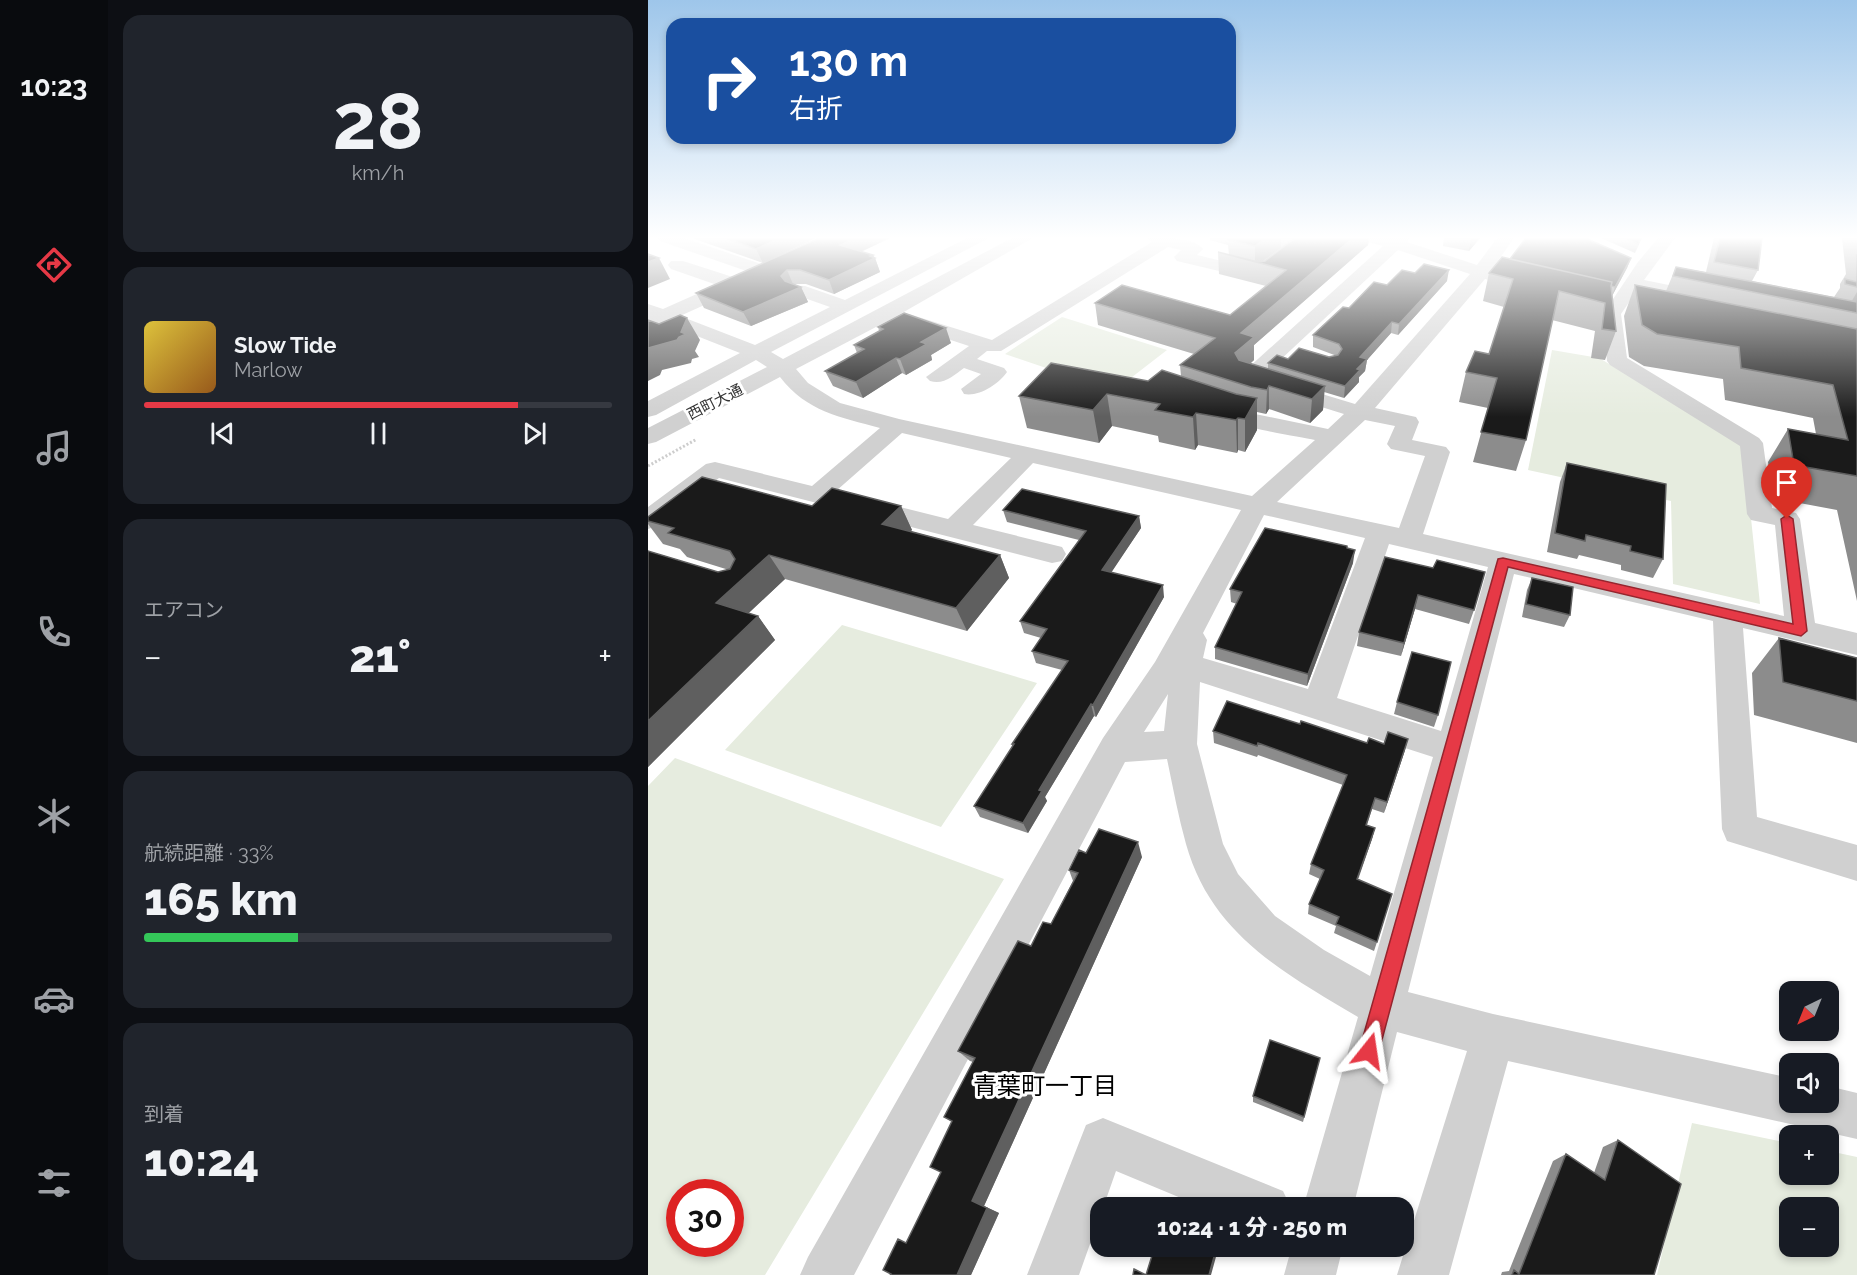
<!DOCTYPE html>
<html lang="ja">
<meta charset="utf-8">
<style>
:root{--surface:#171b24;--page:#20242c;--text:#f1f3f6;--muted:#9ea1a6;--line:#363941;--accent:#e63946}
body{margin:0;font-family:Raleway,"Noto Sans JP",sans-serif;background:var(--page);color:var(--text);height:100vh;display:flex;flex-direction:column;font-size:22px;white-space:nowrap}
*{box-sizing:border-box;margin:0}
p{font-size:20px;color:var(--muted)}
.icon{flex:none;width:33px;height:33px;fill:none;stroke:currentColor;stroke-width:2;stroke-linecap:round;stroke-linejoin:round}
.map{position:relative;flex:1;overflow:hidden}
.side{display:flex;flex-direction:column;gap:15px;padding:15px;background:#0d0f14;width:540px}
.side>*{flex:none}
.hud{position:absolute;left:18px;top:18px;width:570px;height:126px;border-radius:18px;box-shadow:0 3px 9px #0003;background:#1a4fa0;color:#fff;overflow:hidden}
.needle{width:39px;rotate:223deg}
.buttons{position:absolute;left:1131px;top:981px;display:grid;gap:12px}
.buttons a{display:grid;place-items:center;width:60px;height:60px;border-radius:12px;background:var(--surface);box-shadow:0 3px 9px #0003;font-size:30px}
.speed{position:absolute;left:18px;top:1179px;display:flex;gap:12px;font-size:30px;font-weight:700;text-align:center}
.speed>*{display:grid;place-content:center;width:78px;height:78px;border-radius:50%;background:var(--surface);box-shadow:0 3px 9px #0003;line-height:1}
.speed .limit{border:9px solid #d22;background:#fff;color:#111}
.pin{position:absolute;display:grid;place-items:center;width:51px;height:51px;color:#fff;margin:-62px -26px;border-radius:50% 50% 50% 0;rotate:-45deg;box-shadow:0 0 6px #0007}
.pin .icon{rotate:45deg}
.me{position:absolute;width:66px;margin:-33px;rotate:15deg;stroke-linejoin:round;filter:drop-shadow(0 0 4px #0008)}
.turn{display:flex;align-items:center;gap:21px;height:126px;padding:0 24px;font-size:27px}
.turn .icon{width:78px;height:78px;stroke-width:2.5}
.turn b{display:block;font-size:42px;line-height:51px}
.big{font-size:45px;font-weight:800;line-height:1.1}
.side .widget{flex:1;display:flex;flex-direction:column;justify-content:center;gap:9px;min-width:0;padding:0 21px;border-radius:18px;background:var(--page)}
.side .dial{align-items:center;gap:0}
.dial b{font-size:78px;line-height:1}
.song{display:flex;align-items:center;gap:18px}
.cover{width:72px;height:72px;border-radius:9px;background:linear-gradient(135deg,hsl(50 70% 55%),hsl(30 70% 35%))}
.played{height:6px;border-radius:3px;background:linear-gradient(90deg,var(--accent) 80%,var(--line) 80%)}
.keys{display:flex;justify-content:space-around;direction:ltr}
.heat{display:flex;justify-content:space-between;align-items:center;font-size:33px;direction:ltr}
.charge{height:9px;border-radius:4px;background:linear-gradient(90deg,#34c759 33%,var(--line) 0)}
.trip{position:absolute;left:442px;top:1197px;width:324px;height:60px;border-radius:18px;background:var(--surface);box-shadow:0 3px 9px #0003;font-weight:800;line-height:60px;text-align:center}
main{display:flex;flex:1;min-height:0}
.dock{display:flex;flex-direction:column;width:108px;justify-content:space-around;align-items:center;background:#090b0e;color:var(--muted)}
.dock .icon{width:42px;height:42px}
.dock .selected{color:var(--accent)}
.dock b{font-size:27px;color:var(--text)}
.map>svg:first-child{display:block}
.green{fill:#e6ecdf;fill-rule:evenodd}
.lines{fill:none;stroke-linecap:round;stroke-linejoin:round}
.path{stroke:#cdcdcd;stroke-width:3;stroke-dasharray:2 2;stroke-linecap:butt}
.minor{fill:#d0d0d0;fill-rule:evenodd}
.wall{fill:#8c8c8c;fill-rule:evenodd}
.shaded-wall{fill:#5f5f5f}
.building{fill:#1a1a1a;stroke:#5f5f5f;stroke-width:1.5}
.route{fill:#e63946;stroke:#96252e;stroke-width:1.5}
.labels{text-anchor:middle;stroke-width:6;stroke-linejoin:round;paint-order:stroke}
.far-street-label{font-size:15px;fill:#333;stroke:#fff}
.near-neighbourhood-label{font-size:24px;fill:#000;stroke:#fff}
</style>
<main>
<nav class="dock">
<b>10:23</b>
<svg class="icon selected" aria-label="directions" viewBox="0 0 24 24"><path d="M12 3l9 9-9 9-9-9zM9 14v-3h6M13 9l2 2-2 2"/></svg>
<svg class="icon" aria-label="music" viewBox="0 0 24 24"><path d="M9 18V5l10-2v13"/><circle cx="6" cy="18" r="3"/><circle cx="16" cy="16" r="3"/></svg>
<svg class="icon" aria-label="phone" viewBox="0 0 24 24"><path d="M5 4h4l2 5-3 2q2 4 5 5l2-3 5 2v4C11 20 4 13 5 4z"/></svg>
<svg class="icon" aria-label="climate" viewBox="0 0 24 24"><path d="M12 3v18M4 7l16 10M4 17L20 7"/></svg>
<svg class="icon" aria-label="car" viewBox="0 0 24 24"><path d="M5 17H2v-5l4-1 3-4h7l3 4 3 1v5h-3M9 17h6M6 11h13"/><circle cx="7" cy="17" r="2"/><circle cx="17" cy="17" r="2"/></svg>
<svg class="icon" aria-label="filters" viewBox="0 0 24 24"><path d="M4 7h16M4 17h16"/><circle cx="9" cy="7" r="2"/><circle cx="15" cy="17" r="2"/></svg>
</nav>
<section class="side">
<div class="widget dial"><b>28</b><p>km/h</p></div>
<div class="widget">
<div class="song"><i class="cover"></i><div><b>Slow Tide</b><p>Marlow</p></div></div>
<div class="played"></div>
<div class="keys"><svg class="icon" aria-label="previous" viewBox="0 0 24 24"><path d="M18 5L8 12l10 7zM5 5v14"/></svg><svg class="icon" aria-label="pause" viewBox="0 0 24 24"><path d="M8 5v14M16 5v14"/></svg><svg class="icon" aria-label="next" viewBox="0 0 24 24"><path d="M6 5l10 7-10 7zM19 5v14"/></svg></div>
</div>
<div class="widget"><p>エアコン</p>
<div class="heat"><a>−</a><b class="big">21°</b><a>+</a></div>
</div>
<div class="widget"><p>航続距離 · 33%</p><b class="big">165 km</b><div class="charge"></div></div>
<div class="widget"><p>到着</p><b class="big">10:24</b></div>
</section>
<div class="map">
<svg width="1209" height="1275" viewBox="0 0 1209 1275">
<rect width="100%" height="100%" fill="#fff"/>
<path class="green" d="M414 317 519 350 466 391 357 354Z
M904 350 951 358 1095 442 1112 604 1025 584 1023 501 880 470Z
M194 625 389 683 293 827 77 750Z
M27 758 356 879 117 1275H0V786ZM82 1192V1244H32V1192Z
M1044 1123 1141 1143 1142 1174H1180L1181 1151 1209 1157V1275H1009ZM1142 1208H1180V1246H1142Z"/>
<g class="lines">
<path class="path" d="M0 466 49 439"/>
<path class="minor" d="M10 238H36L122 267 125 271 122 275H110L12 241Z
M319 238H341L123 352 135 359 364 238H385L247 317 148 369 160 383 192 403 251 419 604 496 667 440C647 436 569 424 559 410L562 405 570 403 602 413 680 429 696 414 593 382 589 378 735 246 715 241 713 238H762L759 242 829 265 849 238H866L844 269 855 273 858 277 855 281 849 282 837 279 727 408 768 417 771 422 764 440 798 447 802 452 775 534 1136 616 1127 525 1103 520 1099 514 1092 446 962 365 959 361 955 314 990 262 1010 238H1027L996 280 1065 294 1067 298 1065 302 1058 304 990 289 973 314 979 358 1111 438 1115 443 1124 508 1148 513 1152 519 1167 623 1209 633V655L1095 628 1109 817 1209 845V881L1079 841 1074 829 1065 621 866 574 760 992 845 1014 1142 1078V1102H1180V1086L1209 1093V1139L860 1061 801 1275H749L819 1051 749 1032 705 1208H655L710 1017C636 973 563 934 538 844 530 816 525 787 519 759L477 762 206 1275H152L160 1257 455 738 507 662 593 510 385 463 325 525 414 547 418 554 414 561 404 563 71 478 9 526 0 529V507L58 464 67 462 164 486 232 428C192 417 159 412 132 377L8 442 0 444V428L119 367 108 360 8 415 0 417V401L92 353 16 323 6 326 0 324V304L15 309 69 285 23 269 20 265 23 261H35L94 280 97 284 94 288 32 316 107 345 182 307 145 294 142 290 145 286H157L197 300ZM750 250 822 274 707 404 615 376ZM717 420 747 426 739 444 743 449 777 456 751 528 629 502ZM254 433 363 458 300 519 188 491ZM616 515 717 538 660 689 555 658 559 640 555 633ZM741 544 840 567 793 731 689 698ZM552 682 785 757 722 976 676 950 627 916 590 874 575 844 549 744ZM520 694 516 731 496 732Z
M499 238C515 238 545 236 555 249L549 255 615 271 618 275 615 279 609 280 529 261 526 257 533 250 520 247 353 351H339L329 359 356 368 359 372C351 384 331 397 316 394L313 389 333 374 316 368C305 376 296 385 282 381L278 377 321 346 254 324 251 320 254 316 261 314 344 340 504 242Z
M455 1118 635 1191 643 1208H557L468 1171 455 1208H453V1213L431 1275H379L438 1125Z
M644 1246H695L688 1275H636Z"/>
</g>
<path class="wall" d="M44 238H168L115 263Z
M171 238H242L213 252 225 255 227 258 232 272 186 294 158 284H145L153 287 160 302 103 326 56 308 48 293Z
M562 238H721L720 245 606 345V360L602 364 620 369V363L640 359 681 357 689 356 665 347V335L701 308 739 285 799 281 750 335 743 333 719 360 717 371 711 377V382L696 398 676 392 675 410 662 423 621 409 618 414 609 412V430L597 452 590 450 589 453 550 445 547 450 511 442 510 436 464 426 451 443 379 428 371 396 500 381 533 376 532 365 546 354 450 325 447 303 582 315 618 286 571 274 570 252 581 255 580 245 562 240ZM633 248H635L616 261Z
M796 238H832L821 251 795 246Z
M953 238H994L987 253Z
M1066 238H1114L1110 270 1104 281 1186 297 1192 288V284L1198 274 1194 238H1209V601L1189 510 1125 498 1120 462 1140 429 1168 434 1165 418 1077 400 1075 379 996 366 981 357 976 316 987 285 1018 291 1028 267 1058 272Z
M983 258 979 268 964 296 968 331 957 360 943 358 947 331 904 320 878 440 868 471 825 462 840 408 811 402 818 372 841 354 856 307 835 301 841 273 862 259Z
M230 327 303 343 283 355 284 360 258 375 254 373 215 398 185 386 177 371 209 353 206 345 231 331Z
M919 463 1015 559 1005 578 973 570V565L931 555 929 559 899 552 912 482Z
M164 506H253L264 530 262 531 352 555 361 578 319 631 137 579 100 613 110 616 127 640 0 767V551L70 572 81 570 39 557 32 549 15 544 0 524V517Z
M355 510 491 516 493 528 463 572 516 597 448 717 446 716 397 797 399 801 380 833 332 817 326 806 365 747 364 744 414 670 388 663 384 651 393 638 376 633 372 621 431 540 359 522Z
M699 548 705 563 659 686 567 659V647L589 604 583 602 582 589Z
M737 557 826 610 821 624 767 609 753 656 709 646 711 632Z
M884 578 922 615 916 627 874 617 879 590Z
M1131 638 1209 658V743L1106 715 1104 673Z
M749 702 790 715 786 727 746 714Z
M652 724 719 743 757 750 736 813 724 809 719 825 727 828 724 839 710 880 729 942 726 951 686 933 688 926 660 914 661 904 672 879 661 874 663 864 695 785 610 755 609 757 566 743 565 731Z
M438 853 494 857 336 1206 351 1213 323 1275H242L293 1172 304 1122 296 1117 325 1062 322 1061 310 1051 383 946 403 924 425 881 421 870Z
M672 1058 655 1122 605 1102V1096Z
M970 1140 1006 1275H853L854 1272 861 1271 905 1161 918 1154 946 1173 955 1147Z"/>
<path class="shaded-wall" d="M132 238H168L115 263 108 249Z
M208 238H242L197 259 192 245Z
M618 238H633V248L612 263 607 262V246Z
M705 238H721L720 245 606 345V360L587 376V353L593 333Z
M823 238H832L821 251Z
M225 255 226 258H227L232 272 186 294 181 280Z
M11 258 22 279 0 288V262Z
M983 258 979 268 964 296 967 287Z
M139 270 145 284 140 290 133 276Z
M801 270 799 281 750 335 751 324Z
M153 287 160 302 103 326 95 312Z
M1209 292V303L1198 311Z
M39 318 52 340 47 351 51 357 44 359 43 363 14 370 12 375 0 381V348L33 332Z
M744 322 743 333 719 360 717 371 711 377V382L696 398 697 386 712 357Z
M298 328 303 343 283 355 284 360 258 375 252 359 273 342Z
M248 358 254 373 215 398 208 382Z
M621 386V409L618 414 619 390Z
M677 386 675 410 662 423 664 399Z
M459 394 464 426 451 443 445 410Z
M609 398V430L597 452V419Z
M548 413 550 445 547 450 545 417Z
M590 418V450L589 453 588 420Z
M253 506 264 530 246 548 234 524Z
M491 516 493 528 457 582 454 570Z
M707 550 705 563 659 686 660 674Z
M121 555 137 579 86 627 68 603Z
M352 555 361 578 319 631 308 608Z
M515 585 516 597 448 717 445 705Z
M770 595 767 609 753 656 756 643Z
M110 616 127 640 0 767V721Z
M443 704 446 716 397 797 399 801 380 833 375 823 391 790Z
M760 739 757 750 736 813 739 802Z
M727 828 724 839 706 889 709 879Z
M490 842 494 857 336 1206 351 1213 323 1275H309L324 1201Z
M569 1246H571L563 1275H561Z"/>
<path class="building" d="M77 238H132L108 249Z
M171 238H208L192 245 225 255 222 256 227 258 181 280 152 270H139L133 276 137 281 153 287 95 312 48 293Z
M582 238H618L607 246 580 240Z
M647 238H705L593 333 606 337 587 353 591 360 677 386 664 399 621 386 619 390 603 387 532 365 567 338 447 303 474 285 582 315 638 270 570 252 610 262 617 261Z
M878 238H937L983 258 967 287 963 286 964 282 862 259Z
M977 238H993L990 244Z
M1072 238H1114L1110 270 1066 262Z
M0 254 11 258 0 262Z
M1209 254V287L1197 284V279L1209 282Z
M854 257 964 282 963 286 968 331 954 329 957 303 911 291 878 440 833 432 849 378 818 372 827 351 841 354 865 279 841 273Z
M776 264 801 270 751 324 744 322 712 357 719 359 709 369 712 370 697 386 620 363 629 355 640 359 651 348 681 357 690 355 694 349 691 344 665 335 695 307 701 308 726 282 739 285 754 270 767 273Z
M1028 267 1209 302V313L1025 276Z
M987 285 1209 329V476L1146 465 1140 429 1200 440 1185 385 1093 368 1091 347 1009 334 994 325Z
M256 313 298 328 273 342 279 344 252 359 248 358 208 382 177 371 216 349 206 345 235 329 230 327Z
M32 315 39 318 33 332 38 334 31 337 29 340 0 348V320L11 324Z
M403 363 500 381 514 370 588 394 609 398 597 419 590 418 588 420 548 413 545 417 507 410 512 404 459 394 445 410 371 396Z
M919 463 1018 484 1015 559 982 551 983 546 938 535 937 541 907 533Z
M54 477 164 506 184 488 253 506 234 524 352 555 308 608 121 555 68 603 110 616 0 721V551L70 572 82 569 87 559 82 551 20 533 26 528 0 521V517Z
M374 489 491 516 454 570 515 585 445 705 443 704 391 790 394 791 375 823 326 806 366 744H364L420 661 384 651 399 629 372 621 438 531 355 510Z
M617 528 699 546V548L707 550 660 674 567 647 594 592 582 589Z
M737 557 785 568 789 560 837 572 826 610 770 595 756 643 711 632Z
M884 578 925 587 922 615 878 604Z
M1131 638 1209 658V701L1135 682Z
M764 652 803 662 790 715 749 702Z
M579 701 652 724 653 721 719 743 721 738 736 744 740 732 760 739 739 802 727 798 718 825 727 828 709 879 744 894 729 942 688 924 691 917 661 904 676 870 663 864 699 775 610 743 609 746 565 731Z
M451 829 490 842 324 1201 339 1208 309 1275H242L243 1274 235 1270 250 1239 258 1243 293 1172 282 1167 304 1121 296 1117 327 1058 310 1051 370 941 383 946 395 922 403 924 430 873 421 870 431 850 438 853Z
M622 1040 672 1058 656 1117 605 1096Z
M970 1140 1033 1184 1006 1275H864L866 1270 871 1274 918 1154 957 1180Z
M507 1246H569L561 1275H498Z
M486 1269 498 1275H485Z"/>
<linearGradient id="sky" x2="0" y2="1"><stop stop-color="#9ec6ea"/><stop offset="0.57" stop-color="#fff"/><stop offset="1" stop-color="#fff" stop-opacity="0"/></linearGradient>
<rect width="1209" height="417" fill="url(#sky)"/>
<path class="route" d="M1139 515 1145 519 1159 631 1153 636 860 567 731 1051 728 1058 721 1061 714 1058 711 1051 850 559 855 558 1145 624 1133 519Z"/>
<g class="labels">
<g class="far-street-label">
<text transform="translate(67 402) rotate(-27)" y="5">西町大通</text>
</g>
<g class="near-neighbourhood-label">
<text x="397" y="1094">青葉町一丁目</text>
</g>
</g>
</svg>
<div class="buttons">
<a><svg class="needle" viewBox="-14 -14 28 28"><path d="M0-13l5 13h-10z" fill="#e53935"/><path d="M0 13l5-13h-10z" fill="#9ea1a6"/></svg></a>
<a><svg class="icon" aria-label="sound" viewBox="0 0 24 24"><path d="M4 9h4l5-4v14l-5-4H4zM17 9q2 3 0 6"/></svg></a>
<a>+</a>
<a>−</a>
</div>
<div class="speed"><div class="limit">30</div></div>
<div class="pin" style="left:1139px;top:519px;background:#d93025"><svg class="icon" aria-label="arrive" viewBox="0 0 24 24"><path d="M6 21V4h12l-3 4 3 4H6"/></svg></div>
<svg class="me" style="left:721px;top:1051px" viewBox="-20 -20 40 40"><path d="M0-17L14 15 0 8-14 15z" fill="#e63946" stroke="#fff" stroke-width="4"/></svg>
<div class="trip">10:24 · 1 分 · 250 m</div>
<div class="hud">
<div class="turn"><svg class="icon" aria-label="right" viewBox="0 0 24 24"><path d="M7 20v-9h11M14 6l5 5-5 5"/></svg><div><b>130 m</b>右折</div></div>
</div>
</div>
</main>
